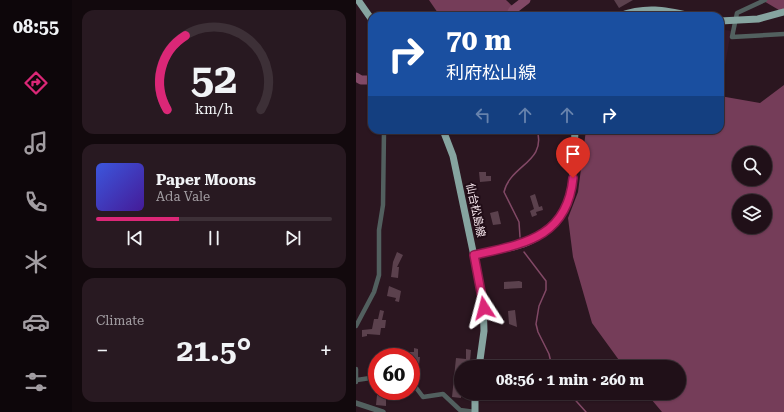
<!DOCTYPE html>
<meta charset="utf-8">
<style>
:root{--surface:#201018;--page:#281921;--text:#f1f3f6;--muted:#a29da2;--line:#3d3037;--accent:#db2777}
body{margin:0;font-family:"Roboto Serif","Noto Sans JP",serif;background:var(--page);color:var(--text);height:100vh;display:flex;flex-direction:column;font-size:15px;white-space:nowrap}
*{box-sizing:border-box;margin:0}
p{font-size:13px;color:var(--muted)}
.icon{flex:none;width:22px;height:22px;fill:none;stroke:currentColor;stroke-width:2;stroke-linecap:round;stroke-linejoin:round}
.map{position:relative;flex:1;overflow:hidden}
.drawer{display:flex;flex-direction:column;gap:10px;padding:10px;background:#12090d;width:284px}
.drawer>*{flex:none}
.guide{position:absolute;left:12px;top:12px;width:356px;height:122px;border-radius:12px;box-shadow:0 1px 3px #0004,0 0 0 1px var(--line);background:#1a4fa0;color:#fff;overflow:hidden}
.fabs{position:absolute;left:376px;top:146px;display:grid;gap:8px}
.fabs a{display:grid;place-items:center;width:40px;height:40px;border-radius:50%;background:var(--surface);box-shadow:0 1px 3px #0004,0 0 0 1px var(--line);font-size:20px}
.speed{position:absolute;left:12px;top:348px;display:flex;gap:8px;font-size:20px;font-weight:700;text-align:center}
.speed>*{display:grid;place-content:center;width:52px;height:52px;border-radius:50%;background:var(--surface);box-shadow:0 1px 3px #0004,0 0 0 1px var(--line);line-height:1}
.speed .limit{border:6px solid #d22;background:#fff;color:#111}
.pin{position:absolute;display:grid;place-items:center;width:34px;height:34px;color:#fff;margin:-41px -17px;border-radius:50% 50% 50% 0;rotate:-45deg;box-shadow:0 0 4px #0007}
.pin .icon{rotate:45deg}
.me{position:absolute;width:44px;margin:-22px;rotate:351deg;stroke-linejoin:round;filter:drop-shadow(0 0 3px #0008)}
.turn{display:flex;align-items:center;gap:14px;height:84px;padding:0 12px;font-size:18px}
.turn .icon{width:52px;height:52px;stroke-width:2.5}
.turn b{display:block;font-size:28px;line-height:34px}
.lanes{display:flex;align-items:center;height:38px;padding:0 12px;background:#0003;justify-content:center;gap:20px;direction:ltr}
.lanes .off{opacity:.35}
.big{font-size:30px;font-weight:700;line-height:1.1}
.drawer .widget{flex:1;display:flex;flex-direction:column;justify-content:center;gap:6px;min-width:0;padding:0 14px;border-radius:12px;background:var(--page)}
.drawer .dial{align-items:center;gap:0}
.dial svg{height:104px;overflow:visible;fill:none;stroke:var(--line);stroke-width:7;stroke-linecap:round;text-anchor:middle}
.dial text{fill:var(--text);stroke:none}
.song{display:flex;align-items:center;gap:12px}
.cover{width:48px;height:48px;border-radius:6px;background:linear-gradient(135deg,hsl(230 70% 55%),hsl(260 70% 35%))}
.played{height:4px;border-radius:2px;background:linear-gradient(90deg,var(--accent) 35%,var(--line) 35%)}
.keys{display:flex;justify-content:space-around;direction:ltr}
.heat{display:flex;justify-content:space-between;align-items:center;font-size:22px;direction:ltr}
.trip{position:absolute;left:98px;top:360px;width:232px;height:40px;border-radius:20px;background:var(--surface);box-shadow:0 1px 3px #0004,0 0 0 1px var(--line);font-weight:700;line-height:40px;text-align:center}
main{display:flex;flex:1;min-height:0}
.menu{display:flex;flex-direction:column;width:72px;justify-content:space-around;align-items:center;background:#0d060a;color:var(--muted)}
.menu .icon{width:28px;height:28px}
.menu .active{color:var(--accent)}
.menu b{font-size:18px;color:var(--text)}
.map>svg:first-child{display:block}
.built{fill:#351928}
.forest{fill:#753d59;fill-rule:evenodd}
.lines{fill:none;stroke-linecap:round;stroke-linejoin:round}
.stream{stroke:#824966;stroke-width:1.5}
.river{stroke:#824966;stroke-width:9}
.building{fill:#5b414d}
.minor{stroke:#52605f;stroke-width:4.5}
.tertiary{stroke:#52605f;stroke-width:5.5}
.primary{stroke:#86a4a0;stroke-width:7}
.route-casing{stroke:#8e194d;stroke-width:10}
.route{stroke:#db2777;stroke-width:7}
.labels{text-anchor:middle;stroke-width:4;stroke-linejoin:round;paint-order:stroke}
.street-label{font-size:11px;fill:#f9e9f0;stroke:#210d17}
</style>
<main>
<nav class="menu">
<b>08:55</b>
<svg class="icon active" aria-label="directions" viewBox="0 0 24 24"><path d="M12 3l9 9-9 9-9-9zM9 14v-3h6M13 9l2 2-2 2"/></svg>
<svg class="icon" aria-label="music" viewBox="0 0 24 24"><path d="M9 18V5l10-2v13"/><circle cx="6" cy="18" r="3"/><circle cx="16" cy="16" r="3"/></svg>
<svg class="icon" aria-label="phone" viewBox="0 0 24 24"><path d="M5 4h4l2 5-3 2q2 4 5 5l2-3 5 2v4C11 20 4 13 5 4z"/></svg>
<svg class="icon" aria-label="climate" viewBox="0 0 24 24"><path d="M12 3v18M4 7l16 10M4 17L20 7"/></svg>
<svg class="icon" aria-label="car" viewBox="0 0 24 24"><path d="M5 17H2v-5l4-1 3-4h7l3 4 3 1v5h-3M9 17h6M6 11h13"/><circle cx="7" cy="17" r="2"/><circle cx="17" cy="17" r="2"/></svg>
<svg class="icon" aria-label="filters" viewBox="0 0 24 24"><path d="M4 7h16M4 17h16"/><circle cx="9" cy="7" r="2"/><circle cx="15" cy="17" r="2"/></svg>
</nav>
<section class="drawer">
<div class="widget dial"><svg viewBox="0 0 100 80">
<path d="M14 69A42 42 0 1 1 86 69"/>
<path d="M14 69A42 42 0 0 1 28 12" stroke="#db2777"/>
<text x="50" y="56" font-size="32" font-weight="700">52</text>
<text x="50" y="72" font-size="11">km/h</text>
</svg></div>
<div class="widget">
<div class="song"><i class="cover"></i><div><b>Paper Moons</b><p>Ada Vale</p></div></div>
<div class="played"></div>
<div class="keys"><svg class="icon" aria-label="previous" viewBox="0 0 24 24"><path d="M18 5L8 12l10 7zM5 5v14"/></svg><svg class="icon" aria-label="pause" viewBox="0 0 24 24"><path d="M8 5v14M16 5v14"/></svg><svg class="icon" aria-label="next" viewBox="0 0 24 24"><path d="M6 5l10 7-10 7zM19 5v14"/></svg></div>
</div>
<div class="widget"><p>Climate</p>
<div class="heat"><a>−</a><b class="big">21.5°</b><a>+</a></div>
</div>
</section>
<div class="map">
<svg width="428" height="412" viewBox="0 0 428 412">
<rect width="100%" height="100%" fill="#2b1620"/>
<path class="built" d="M364 29 375 31 369 65 364 64Z"/>
<path class="forest" d="M73 0H150L167 16H84Z
M406 0H428V13Z
M428 85V412H306L290 393H323V367H268L236 323 217 257 212 218 222 192 230 130H364V96L404 103ZM383 153H409V179H383ZM383 201H409V227H383Z"/>
<g class="lines">
<path class="stream" d="M164 237 163 222 148 192C154 165 191 162 181 130
M168 252 190 281V290L183 306 180 324 182 332 193 354 196 367
M213 393 230 412"/>
<path class="river" d="M154 16 157 10 170 0
M0 77 5 80H16"/>
</g>
<path class="building" d="M258 0H277L263 8Z
M123 172H130V176H135V181L124 182Z
M179 194 183 207 186 206 187 210 180 212 181 215 176 217 174 211 178 209 174 196Z
M142 211 145 224 137 225 134 213Z
M41 252 47 255 41 267H43L42 278 35 277 37 262Z
M163 281 166 282V288L148 289V282Z
M33 286 45 291 43 302 39 301 40 298 31 296Z
M24 310 28 311 26 320H30L29 328H25L24 335 11 334V336L6 337V330L16 329 18 319H22Z
M159 310 161 327 153 324 152 311Z
M58 348 62 349V357H64L63 366 60 365 59 376H55V357H51V352H58Z
M110 349 115 350 114 361H110L109 367H105V398L96 397 100 358 110 359Z
M25 391H30V406L20 405 21 395H25Z"/>
<g class="lines">
<path class="minor" d="M409 0 381 13 376 37 428 34
M0 326 18 292 23 275V230L27 205 28 130
M0 369V382
M1 380 21 377
M55 381 67 397 87 394 104 410 119 412"/>
<path class="tertiary" d="M0 403 27 412"/>
<path class="primary" d="M2 0 16 20
M263 16C290 6 308 10 335 16
M364 21 402 19 428 12
M87 130 97 156 127 299 128 331 123 367
M118 255C136 251 156 249 172 242 221 221 217 174 219 130
M119 412V393"/>
</g>
<g class="lines">
<defs>
<path id="route" d="M128 308 118 255C166 244 211 239 217 178"/>
</defs>
<use href="#route" class="route-casing"/>
<use href="#route" class="route"/>
</g>
<g class="labels">
<g class="street-label">
<text transform="translate(120 210) rotate(78)" y="4">仙台松島線</text>
</g>
</g>
</svg>
<div class="fabs">
<a><svg class="icon" aria-label="search" viewBox="0 0 24 24"><circle cx="10" cy="10" r="6"/><path d="M15 15l6 6"/></svg></a>
<a><svg class="icon" aria-label="layers" viewBox="0 0 24 24"><path d="M12 4l9 5-9 5-9-5zM3 14l9 5 9-5"/></svg></a>
</div>
<div class="speed"><div class="limit">60</div></div>
<div class="pin" style="left:217px;top:178px;background:#d93025"><svg class="icon" aria-label="arrive" viewBox="0 0 24 24"><path d="M6 21V4h12l-3 4 3 4H6"/></svg></div>
<svg class="me" style="left:128px;top:308px" viewBox="-20 -20 40 40"><path d="M0-17L14 15 0 8-14 15z" fill="#db2777" stroke="#fff" stroke-width="4"/></svg>
<div class="trip">08:56 · 1 min · 260 m</div>
<div class="guide">
<div class="turn"><svg class="icon" aria-label="right" viewBox="0 0 24 24"><path d="M7 20v-9h11M14 6l5 5-5 5"/></svg><div><b>70 m</b>利府松山線</div></div>
<div class="lanes"><svg class="icon off" aria-label="left" viewBox="0 0 24 24"><path d="M17 20v-9H6M10 6l-5 5 5 5"/></svg><svg class="icon off" aria-label="ahead" viewBox="0 0 24 24"><path d="M12 20V5M6 11l6-6 6 6"/></svg><svg class="icon off" aria-label="ahead" viewBox="0 0 24 24"><path d="M12 20V5M6 11l6-6 6 6"/></svg><svg class="icon" aria-label="right" viewBox="0 0 24 24"><path d="M7 20v-9h11M14 6l5 5-5 5"/></svg></div>
</div>
</div>
</main>
